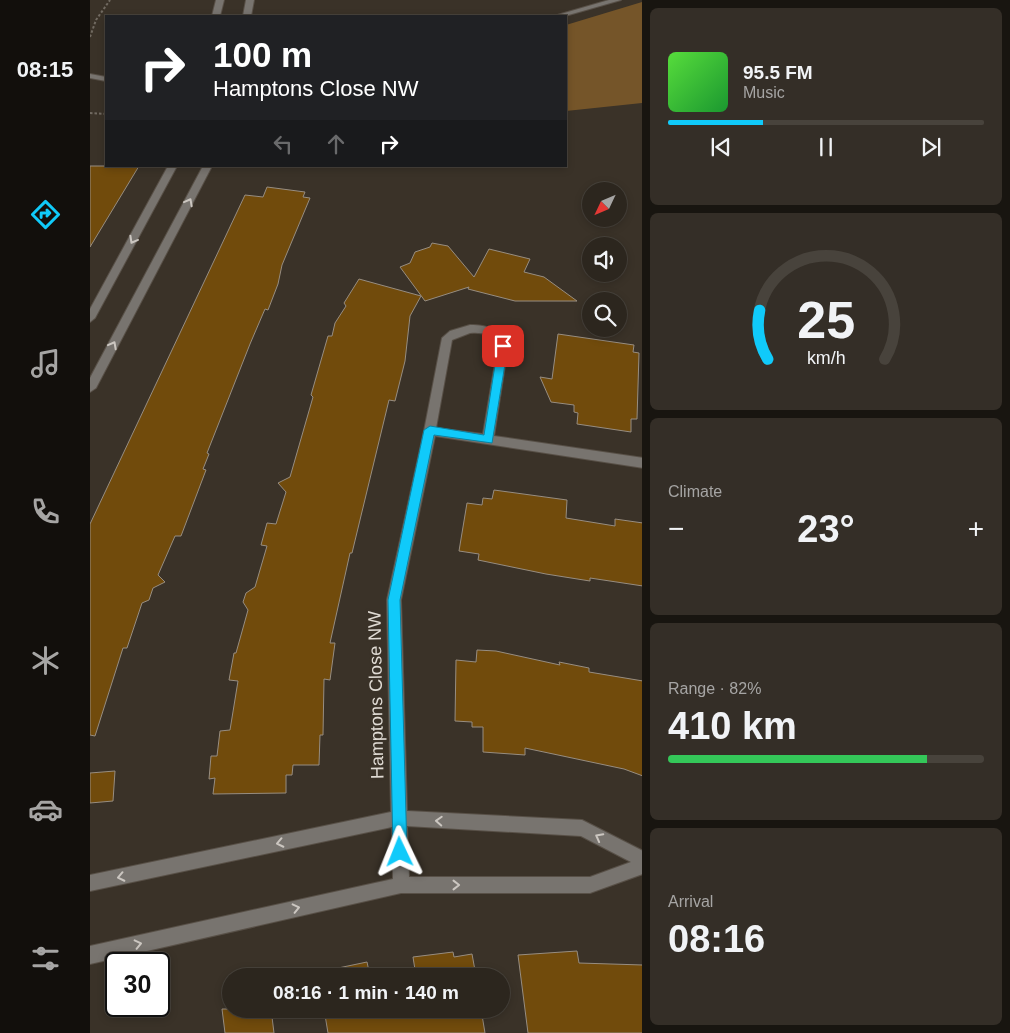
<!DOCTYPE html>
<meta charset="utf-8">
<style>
:root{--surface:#2c261e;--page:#342e27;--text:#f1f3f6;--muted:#a6a5a4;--line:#48433c;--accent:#10cafa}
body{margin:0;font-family:Arial,sans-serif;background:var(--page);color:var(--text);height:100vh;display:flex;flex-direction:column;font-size:19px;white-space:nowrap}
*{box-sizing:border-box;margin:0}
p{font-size:16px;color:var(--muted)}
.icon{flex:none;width:28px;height:28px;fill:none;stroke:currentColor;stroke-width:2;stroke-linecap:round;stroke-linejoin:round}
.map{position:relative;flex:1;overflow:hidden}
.sheet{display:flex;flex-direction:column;gap:8px;padding:8px;background:#181510;width:368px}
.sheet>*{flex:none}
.top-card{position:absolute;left:15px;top:15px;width:462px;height:152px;border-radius:0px;box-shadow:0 2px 8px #0003,0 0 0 1px var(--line);background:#202124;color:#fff;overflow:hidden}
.needle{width:32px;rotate:226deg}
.controls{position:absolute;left:492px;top:182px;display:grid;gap:10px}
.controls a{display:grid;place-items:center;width:45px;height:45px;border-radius:50%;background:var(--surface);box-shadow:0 2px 8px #0003,0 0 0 1px var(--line);font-size:25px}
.speed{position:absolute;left:15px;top:952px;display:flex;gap:10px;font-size:25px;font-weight:700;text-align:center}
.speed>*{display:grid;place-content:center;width:65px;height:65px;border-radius:50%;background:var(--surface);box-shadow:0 2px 8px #0003,0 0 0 1px var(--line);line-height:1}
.speed .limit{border:2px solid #111;border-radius:8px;background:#fff;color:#111}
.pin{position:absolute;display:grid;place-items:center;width:42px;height:42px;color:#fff;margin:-21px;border-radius:10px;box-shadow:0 2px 8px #0006}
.me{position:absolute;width:55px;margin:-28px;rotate:358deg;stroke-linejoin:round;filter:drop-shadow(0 0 4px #0008)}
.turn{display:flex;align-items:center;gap:18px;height:105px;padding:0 25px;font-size:22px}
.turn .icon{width:65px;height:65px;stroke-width:2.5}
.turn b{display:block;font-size:35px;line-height:42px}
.lanes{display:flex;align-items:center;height:48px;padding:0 25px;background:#0003;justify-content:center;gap:25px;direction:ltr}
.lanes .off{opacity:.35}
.big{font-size:38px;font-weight:700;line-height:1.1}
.sheet .tile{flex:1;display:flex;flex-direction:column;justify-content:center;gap:8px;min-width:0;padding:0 18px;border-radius:8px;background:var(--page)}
.sheet .dial{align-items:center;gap:0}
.dial svg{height:130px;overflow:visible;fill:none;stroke:var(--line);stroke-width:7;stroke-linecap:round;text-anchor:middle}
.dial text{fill:var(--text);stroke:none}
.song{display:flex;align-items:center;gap:15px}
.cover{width:60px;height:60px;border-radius:8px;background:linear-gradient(135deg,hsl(110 70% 55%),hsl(130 70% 35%))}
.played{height:5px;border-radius:2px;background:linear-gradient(90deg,var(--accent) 30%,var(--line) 30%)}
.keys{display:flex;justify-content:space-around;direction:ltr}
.heat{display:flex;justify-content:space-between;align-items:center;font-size:28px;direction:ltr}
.charge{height:8px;border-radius:4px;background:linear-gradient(90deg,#34c759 82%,var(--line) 0)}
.trip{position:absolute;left:132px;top:968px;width:288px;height:50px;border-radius:25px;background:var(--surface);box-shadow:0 2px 8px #0003,0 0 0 1px var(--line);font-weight:700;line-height:50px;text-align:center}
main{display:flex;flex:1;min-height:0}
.menu{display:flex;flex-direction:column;width:90px;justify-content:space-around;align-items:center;background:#120f0c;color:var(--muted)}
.menu .icon{width:35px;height:35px}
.menu .on{color:var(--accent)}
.menu b{font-size:22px;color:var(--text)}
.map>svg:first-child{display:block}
.green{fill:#755529}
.building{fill:#714b0c;stroke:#978d81}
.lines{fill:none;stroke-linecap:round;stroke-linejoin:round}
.minor-casing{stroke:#585047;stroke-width:2}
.path{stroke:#716a61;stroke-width:2;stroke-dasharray:2.5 2;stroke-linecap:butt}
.minor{fill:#78746f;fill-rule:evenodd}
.oneway{stroke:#cbc6c0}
.route{fill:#10cafa;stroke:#0a83a2}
.labels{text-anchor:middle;stroke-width:5;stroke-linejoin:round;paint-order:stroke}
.street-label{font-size:18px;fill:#e0dbd4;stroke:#3a3228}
</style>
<main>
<nav class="menu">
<b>08:15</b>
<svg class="icon on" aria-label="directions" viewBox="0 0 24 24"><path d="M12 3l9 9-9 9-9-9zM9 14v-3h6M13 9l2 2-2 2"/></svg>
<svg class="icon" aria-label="music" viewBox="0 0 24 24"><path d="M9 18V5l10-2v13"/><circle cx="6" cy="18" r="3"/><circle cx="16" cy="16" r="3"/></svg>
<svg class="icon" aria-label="phone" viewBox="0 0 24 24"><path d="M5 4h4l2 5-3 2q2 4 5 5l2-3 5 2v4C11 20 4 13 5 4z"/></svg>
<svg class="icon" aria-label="climate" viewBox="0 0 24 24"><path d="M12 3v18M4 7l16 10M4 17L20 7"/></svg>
<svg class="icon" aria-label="car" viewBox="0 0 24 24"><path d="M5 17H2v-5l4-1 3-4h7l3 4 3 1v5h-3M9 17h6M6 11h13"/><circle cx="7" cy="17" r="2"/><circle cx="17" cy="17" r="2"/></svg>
<svg class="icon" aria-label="filters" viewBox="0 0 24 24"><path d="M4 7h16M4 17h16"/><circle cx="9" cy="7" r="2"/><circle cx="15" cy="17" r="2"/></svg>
</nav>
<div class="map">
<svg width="553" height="1033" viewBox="0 0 553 1033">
<rect width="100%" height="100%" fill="#3a3228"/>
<path class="green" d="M552 2V103L476 111V25Z"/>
<path class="building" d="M0 166H49L0 247Z
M177 187 215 192 213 197 220 198 192 265 188 284 178 310 175 309 160 344 117 453 119 454 113 469 116 470 91 536H85L68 575 75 582 63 588 59 600 52 603 37 648H33L5 736 0 735V524L155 195 173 197Z
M342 243 358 246 384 277 399 249 440 259 434 272 454 277 487 301H425L378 289 379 287 335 301 310 267 320 263 325 252 340 247Z
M269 279 331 296 320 316 315 361 305 401 299 400 262 553H260L240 643H245L240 680 234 679 233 735H230L229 765H203L202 775H196V793L123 794 125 778 119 779 121 756H127L130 731 140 730 148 681 139 680 144 653H146L158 610 153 602 156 593 165 587 177 546 171 545 177 523 186 524 196 492 188 483 200 477 223 397 221 395 238 336H242L245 323 256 306 254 303Z
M468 334 544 345 543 352 549 353 547 419H541V432L487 424 488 413 484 412V405L461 402 450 377 462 379Z
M404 490 477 500 476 518 525 526V519L553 523V586L500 578V581L456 574 388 560 389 554 369 551 377 503 392 505 393 498 402 499Z
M387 650 406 651 470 665 469 662 499 668V672L553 681V776L534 769 435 748V755L393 752V727H382V722L365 721 366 660 386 662Z
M25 771 23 801 0 803V773Z
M487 951 489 963 553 965V1033H438L428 955Z
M363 952 364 957 382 954 386 976H326L323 957Z
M277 962 280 976H229V972Z
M132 1009H181L184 1033H135Z
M234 1009H391L395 1033H238Z"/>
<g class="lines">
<defs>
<path id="minor" d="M126 0H134L130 16H122Z
M156 0H164L161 16H153Z
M519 0H531L475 16H464Z
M0 74 16 77V81L0 78Z
M78 166H87L5 318 0 322V309Z
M113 166H122L6 388 0 392V378Z
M380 325C398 325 410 329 418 346L404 436 553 458V468L345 436 311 600 317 811 492 820 553 851V874L500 893H311L0 964V946L303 879 302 827 0 891V875L301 812 297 600 334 431 352 338 360 331ZM380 333C392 332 402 334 408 346L393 434 346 428 362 340ZM317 826 491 836 541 862 500 877H319Z"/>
</defs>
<use href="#minor" class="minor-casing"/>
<path class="path" d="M0 37 6 20 20 0
M0 113 16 114"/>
<use href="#minor" class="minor"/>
</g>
<defs><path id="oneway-chevron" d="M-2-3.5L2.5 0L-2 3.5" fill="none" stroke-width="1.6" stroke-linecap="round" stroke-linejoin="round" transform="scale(1.25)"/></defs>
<g class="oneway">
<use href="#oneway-chevron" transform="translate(99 202) rotate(-62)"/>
<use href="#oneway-chevron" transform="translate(43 240) rotate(119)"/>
<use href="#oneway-chevron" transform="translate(23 345) rotate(-62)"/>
<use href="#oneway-chevron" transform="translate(349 821) rotate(-177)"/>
<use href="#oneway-chevron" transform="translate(509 837) rotate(-152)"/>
<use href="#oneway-chevron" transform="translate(190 843) rotate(168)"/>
<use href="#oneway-chevron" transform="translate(31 877) rotate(168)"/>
<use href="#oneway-chevron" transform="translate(366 885)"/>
<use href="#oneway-chevron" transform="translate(206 908) rotate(-13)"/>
<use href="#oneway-chevron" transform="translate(48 944) rotate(-13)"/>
</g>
<path class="route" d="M413 343 418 346 402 443 344 435 310 600 317 852 315 857 310 859 305 857 303 852 298 600 334 430 340 426 394 435 408 346Z"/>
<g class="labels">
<g class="street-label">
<text transform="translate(286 695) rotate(-91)" y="6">Hamptons Close NW</text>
</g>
</g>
</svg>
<div class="controls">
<a><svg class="needle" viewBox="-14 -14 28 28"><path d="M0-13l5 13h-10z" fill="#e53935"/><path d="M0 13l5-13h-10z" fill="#a6a5a4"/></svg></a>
<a><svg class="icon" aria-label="sound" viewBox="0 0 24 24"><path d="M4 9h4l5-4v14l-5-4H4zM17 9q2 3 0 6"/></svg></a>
<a><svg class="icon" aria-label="search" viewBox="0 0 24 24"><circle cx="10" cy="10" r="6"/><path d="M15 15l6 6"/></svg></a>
</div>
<div class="speed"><div class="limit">30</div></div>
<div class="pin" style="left:413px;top:346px;background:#d93025"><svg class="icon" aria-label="arrive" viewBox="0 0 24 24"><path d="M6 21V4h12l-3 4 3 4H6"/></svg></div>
<svg class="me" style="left:310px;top:852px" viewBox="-20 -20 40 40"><path d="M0-17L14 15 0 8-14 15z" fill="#10cafa" stroke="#fff" stroke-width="4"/></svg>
<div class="trip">08:16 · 1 min · 140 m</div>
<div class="top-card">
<div class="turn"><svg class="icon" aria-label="right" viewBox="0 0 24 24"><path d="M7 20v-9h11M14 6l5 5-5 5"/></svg><div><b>100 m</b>Hamptons Close NW</div></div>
<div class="lanes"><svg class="icon off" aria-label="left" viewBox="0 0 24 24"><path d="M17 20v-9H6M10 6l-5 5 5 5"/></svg><svg class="icon off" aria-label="ahead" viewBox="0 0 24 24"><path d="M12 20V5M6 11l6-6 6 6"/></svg><svg class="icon" aria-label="right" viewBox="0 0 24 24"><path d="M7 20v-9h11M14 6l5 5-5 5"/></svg></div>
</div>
</div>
<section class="sheet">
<div class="tile">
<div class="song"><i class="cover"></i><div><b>95.5 FM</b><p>Music</p></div></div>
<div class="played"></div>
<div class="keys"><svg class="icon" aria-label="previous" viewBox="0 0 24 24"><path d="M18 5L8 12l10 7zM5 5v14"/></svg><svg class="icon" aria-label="pause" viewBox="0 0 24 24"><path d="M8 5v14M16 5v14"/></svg><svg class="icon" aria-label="next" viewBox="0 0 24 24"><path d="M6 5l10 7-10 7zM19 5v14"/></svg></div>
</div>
<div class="tile dial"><svg viewBox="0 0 100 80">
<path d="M14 69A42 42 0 1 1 86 69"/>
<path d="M14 69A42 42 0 0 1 9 39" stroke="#10cafa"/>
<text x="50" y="56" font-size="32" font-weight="700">25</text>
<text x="50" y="72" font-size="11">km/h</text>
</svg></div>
<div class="tile"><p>Climate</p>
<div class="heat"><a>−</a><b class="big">23°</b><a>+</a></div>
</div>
<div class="tile"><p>Range · 82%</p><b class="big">410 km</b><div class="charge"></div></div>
<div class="tile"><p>Arrival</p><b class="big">08:16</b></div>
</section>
</main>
